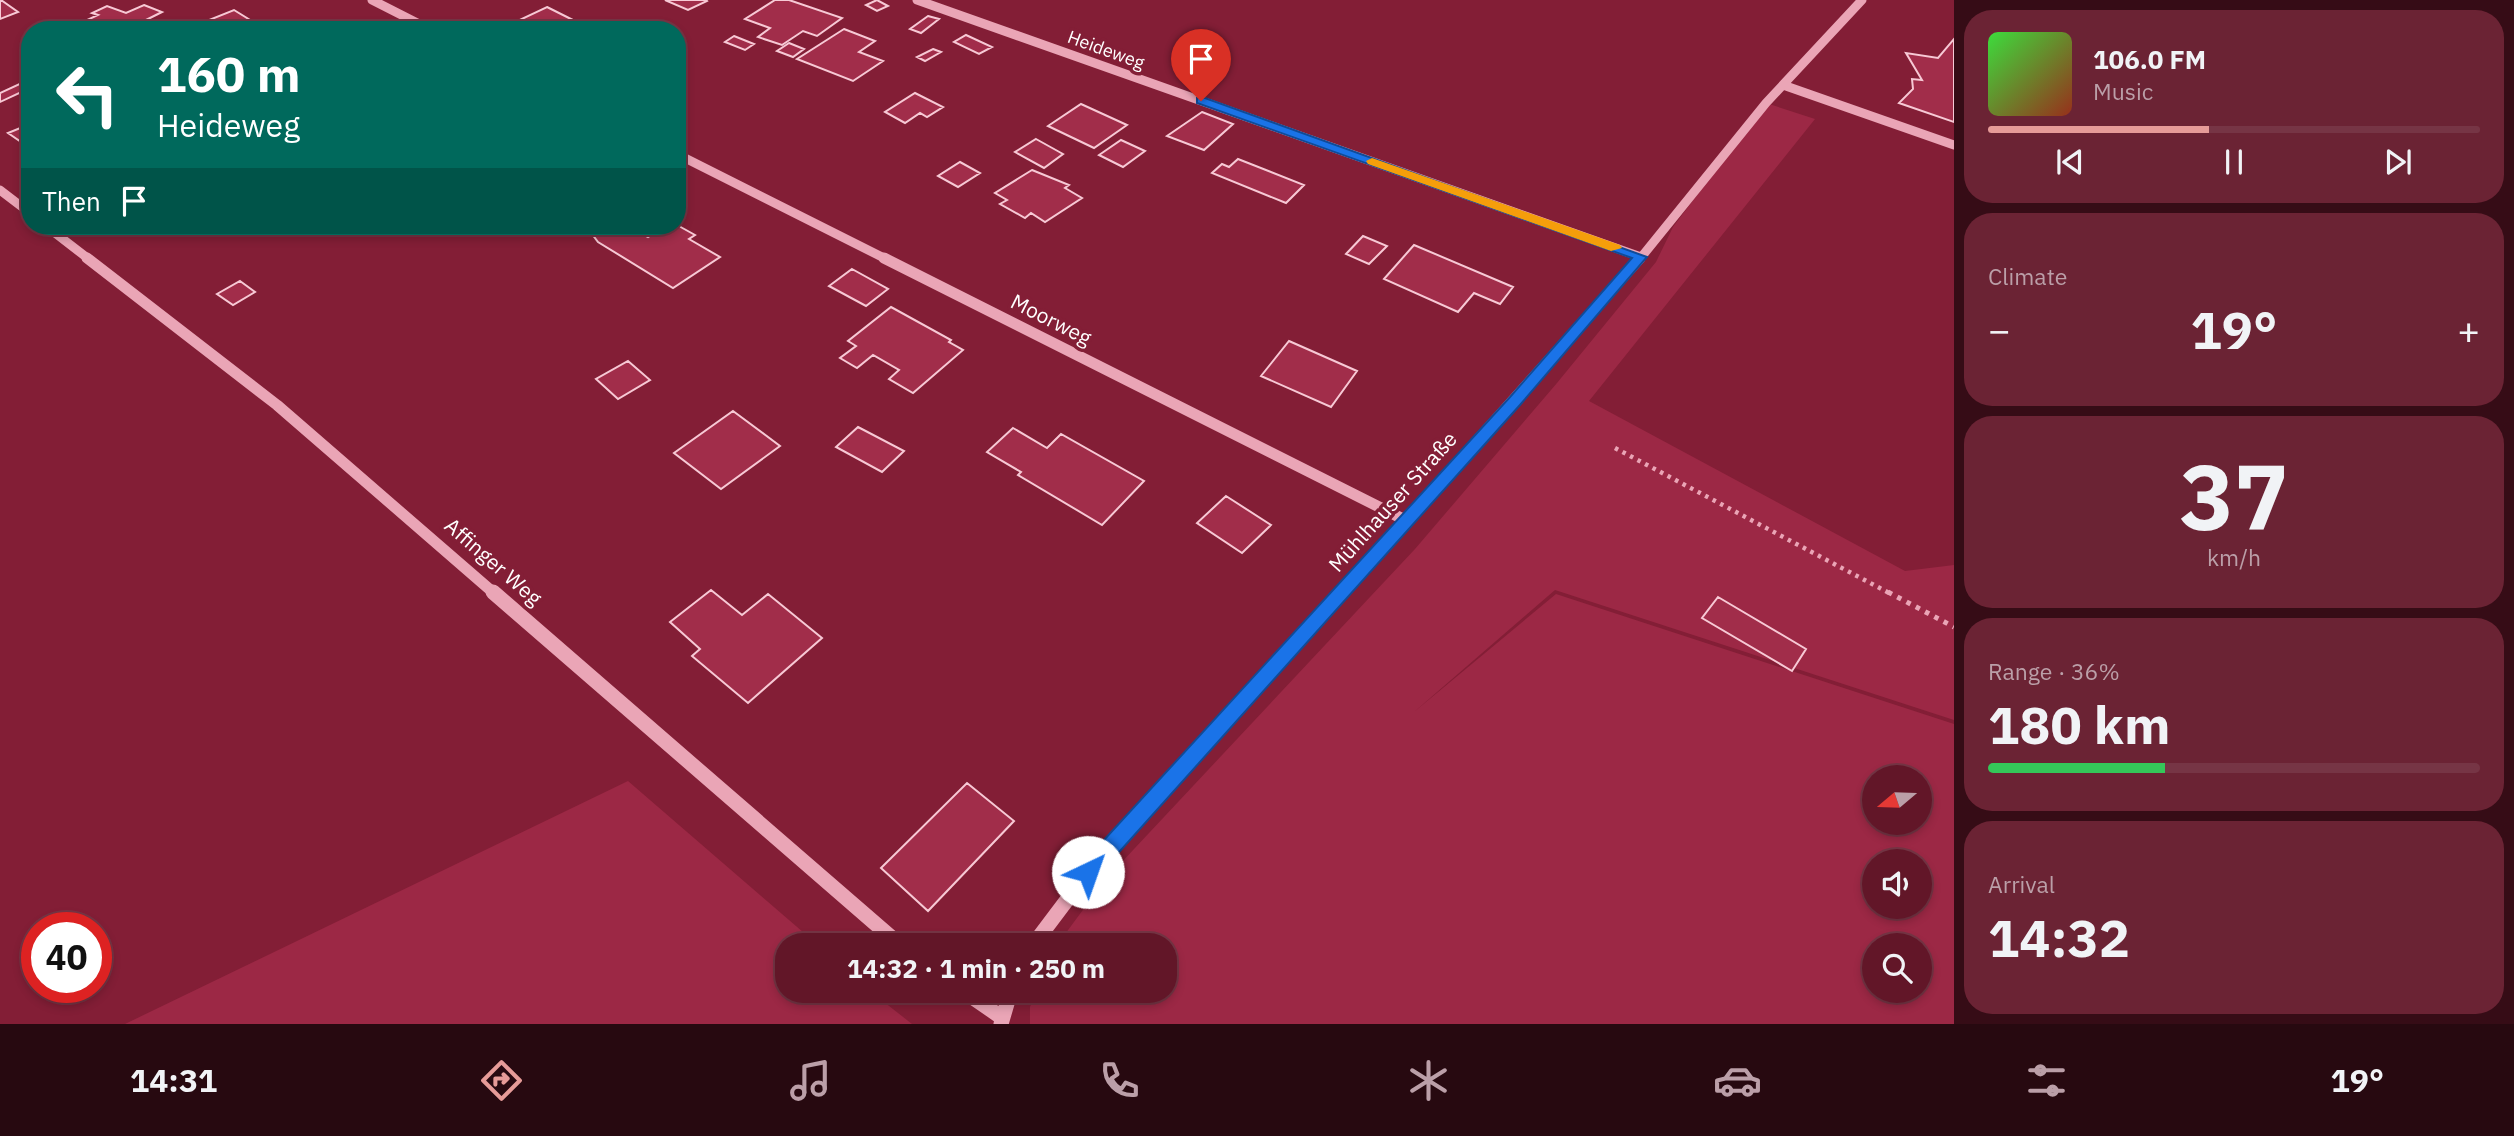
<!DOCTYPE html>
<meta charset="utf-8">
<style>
:root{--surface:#621628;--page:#6b2334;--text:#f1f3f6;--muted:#bb9fa8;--line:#763545;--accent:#e69b98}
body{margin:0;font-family:"IBM Plex Sans",sans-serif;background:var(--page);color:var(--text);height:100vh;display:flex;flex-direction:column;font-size:26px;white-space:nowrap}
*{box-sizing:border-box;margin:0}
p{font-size:23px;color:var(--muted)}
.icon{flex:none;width:38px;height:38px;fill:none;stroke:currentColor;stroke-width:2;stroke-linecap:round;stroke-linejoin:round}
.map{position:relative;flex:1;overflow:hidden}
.panel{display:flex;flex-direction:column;gap:10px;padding:10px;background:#360c16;width:560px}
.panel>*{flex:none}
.banner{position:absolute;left:21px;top:21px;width:665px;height:214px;border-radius:28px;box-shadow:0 4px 10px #0003,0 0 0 2px var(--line);background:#00695c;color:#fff;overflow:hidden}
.needle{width:46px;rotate:251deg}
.controls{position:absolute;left:1862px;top:765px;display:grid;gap:14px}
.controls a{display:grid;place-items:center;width:70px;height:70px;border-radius:50%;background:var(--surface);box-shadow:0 4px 10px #0003,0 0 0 2px var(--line);font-size:35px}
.speed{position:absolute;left:21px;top:912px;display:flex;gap:14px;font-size:35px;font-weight:700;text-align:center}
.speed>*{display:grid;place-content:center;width:91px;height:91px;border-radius:50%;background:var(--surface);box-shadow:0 4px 10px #0003,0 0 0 2px var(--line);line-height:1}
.speed .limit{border:10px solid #d22;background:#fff;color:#111}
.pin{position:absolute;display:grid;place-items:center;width:60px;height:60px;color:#fff;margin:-72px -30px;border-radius:50% 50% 50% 0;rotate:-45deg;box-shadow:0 0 7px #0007}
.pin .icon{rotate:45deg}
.me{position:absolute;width:77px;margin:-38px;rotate:42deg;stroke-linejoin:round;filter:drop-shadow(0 0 5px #0008)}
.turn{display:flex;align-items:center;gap:24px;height:147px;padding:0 21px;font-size:32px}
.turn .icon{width:91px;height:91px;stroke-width:2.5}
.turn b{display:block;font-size:49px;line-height:60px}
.then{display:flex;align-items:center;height:66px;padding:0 21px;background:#0003;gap:14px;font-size:26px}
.big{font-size:52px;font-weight:700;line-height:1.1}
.panel .tile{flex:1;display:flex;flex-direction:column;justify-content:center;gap:10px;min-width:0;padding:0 24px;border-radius:28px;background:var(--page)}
.panel .dial{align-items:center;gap:0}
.dial b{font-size:91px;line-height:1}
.song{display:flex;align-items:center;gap:21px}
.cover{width:84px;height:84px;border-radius:10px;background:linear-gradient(135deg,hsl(120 70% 55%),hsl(10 70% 35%))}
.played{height:7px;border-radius:4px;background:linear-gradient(90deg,var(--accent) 45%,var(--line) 45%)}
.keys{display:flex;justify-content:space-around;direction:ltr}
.heat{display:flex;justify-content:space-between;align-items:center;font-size:38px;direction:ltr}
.charge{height:10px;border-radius:5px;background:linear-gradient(90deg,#34c759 36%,var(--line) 0)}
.trip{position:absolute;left:775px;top:933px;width:402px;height:70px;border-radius:28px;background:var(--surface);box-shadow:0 4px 10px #0003,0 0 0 2px var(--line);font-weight:700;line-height:70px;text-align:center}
.tab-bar{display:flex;height:112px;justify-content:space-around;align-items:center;background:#270910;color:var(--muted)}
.tab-bar .icon{width:49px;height:49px}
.tab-bar .selected{color:var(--accent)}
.tab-bar b{font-size:32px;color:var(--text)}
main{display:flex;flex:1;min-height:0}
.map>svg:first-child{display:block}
.green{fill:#9c2845;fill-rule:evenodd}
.building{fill:#a12d4a;stroke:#f7c9d5;stroke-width:2}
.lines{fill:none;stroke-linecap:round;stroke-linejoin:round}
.path-far1{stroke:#eaa5b6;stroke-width:4.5;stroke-dasharray:3.5 5;stroke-linecap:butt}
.path{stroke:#eaa5b6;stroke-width:5;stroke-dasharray:4.5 6;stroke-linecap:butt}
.minor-far2{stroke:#eaa5b6;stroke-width:9}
.minor-far1{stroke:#eaa5b6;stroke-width:11}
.minor{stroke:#eaa5b6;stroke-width:15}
.route{fill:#1a73e8;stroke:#114b97;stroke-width:2}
.slow{fill:#f59e0b}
.labels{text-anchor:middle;stroke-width:7;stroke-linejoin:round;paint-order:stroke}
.far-street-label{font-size:18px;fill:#fff;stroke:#831e36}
.street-label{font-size:21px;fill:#fff;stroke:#831e36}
</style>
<main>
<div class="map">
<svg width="1954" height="1024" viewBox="0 0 1954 1024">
<rect width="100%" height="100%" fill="#831e36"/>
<path class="green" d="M1766 103 1815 119 1589 401 1905 571 1954 565V720L1555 590 1414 712 1556 594 1954 724V1024H1030V1007L1036 991 1166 990V945H1057L1105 880 1415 549 1557 383 1656 262 1673 227ZM1874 777H1920V822H1874ZM1874 861H1920V906H1874ZM1874 945H1920V990H1874Z
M628 781 818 945H788V990L870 991 912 1024H125Z"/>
<path class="building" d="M0 0H1L18 12 0 19Z
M665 0H706L707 1 688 10Z
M775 0H789L842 18 817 36 803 31 782 45 758 37 770 28 745 19Z
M877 0 888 6 877 11 866 5Z
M144 5 162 12 126 30H66L98 15 92 13 107 6 126 13Z
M547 7 581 24 568 30H522L511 24Z
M234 10 263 28 190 30 189 28Z
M928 16 939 19 921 33 910 29Z
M844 29 875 41 859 52 883 61 853 81 797 59Z
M966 35 992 47 979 54 954 42Z
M734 36 754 44 745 50 725 42Z
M1954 39V122L1899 103 1913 89 1912 79 1922 80 1906 53 1938 58Z
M789 43 804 49 793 57 777 51Z
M933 49 941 52 925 61 917 57Z
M26 81 30 88 0 102V93Z
M915 93 943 107 927 117 920 113 905 123 885 112Z
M1081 104 1127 125 1094 148 1048 126Z
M1202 112 1233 124 1204 150 1167 136Z
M30 124V148L8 133Z
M1036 139 1063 154 1044 168 1015 152Z
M1121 140 1145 151 1123 167 1099 155Z
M1238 159 1304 185 1286 203 1212 173 1222 164 1229 167Z
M960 162 980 173 958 187 938 176Z
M1032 170 1069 185 1065 188 1082 198 1045 222 1031 213 1025 218 1000 204 1007 200 995 193Z
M677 225 695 235 689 239 720 257 673 288 598 242 586 226H637L633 229 648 237 666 226Z
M1363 236 1387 246 1369 264 1346 254Z
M1414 245 1513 287 1500 304 1474 293 1458 312 1384 279Z
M852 269 888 289 866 306 829 286Z
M240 281 255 292 233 305 217 294Z
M891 307 951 340 949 342 963 350 913 393 889 379 899 370 873 355 857 368 840 358 856 346 848 341Z
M1289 341 1357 371 1331 407 1261 376Z
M628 361 650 380 618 399 596 379Z
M733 411 780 446 721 489 674 453Z
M858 427 904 451 882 472 836 447Z
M1013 428 1047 448 1061 434 1144 481 1102 525 1018 475 1021 472 987 452Z
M1226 496 1271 525 1242 553 1197 523Z
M711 590 742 615 768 594 822 638 748 703 692 656 700 649 670 622Z
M1718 597 1806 649 1792 671 1702 618Z
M967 783 1014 821 928 911 881 868Z"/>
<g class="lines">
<path class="path-far1" d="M1615 448 1891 594"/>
<path class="path" d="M1888 592 1954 627"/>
<path class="minor-far2" d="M372 0 431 30
M917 0 1641 257
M1783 85 1954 145
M677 154 888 260
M0 190 30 213
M46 226 90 260
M1639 260 1766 103 1862 0"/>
<path class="minor-far1" d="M87 258 277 405 495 594
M884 258 1407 521
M1340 594 1640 258"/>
<path class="minor" d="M493 592 900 945
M1033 945 1088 872 1342 592
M962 990 1001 1017
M1001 1024 1011 990"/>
</g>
<path class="route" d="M1197 98H1205L1647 257 1520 405 1095 879 1088 882 1081 879 1078 872 1081 865 1510 397 1632 258 1197 103Z"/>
<path class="slow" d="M1372 158 1620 245 1622 248 1611 251 1368 164 1366 161Z"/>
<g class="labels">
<g class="far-street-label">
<text transform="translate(1106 50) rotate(20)" y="6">Heideweg</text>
</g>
<g class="street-label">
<text transform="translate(1051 320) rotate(27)" y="7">Moorweg</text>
<text transform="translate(1393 502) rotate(-48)" y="7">Mühlhauser Straße</text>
<text transform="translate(493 562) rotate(41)" y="7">Affinger Weg</text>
</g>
</g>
</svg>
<div class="controls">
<a><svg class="needle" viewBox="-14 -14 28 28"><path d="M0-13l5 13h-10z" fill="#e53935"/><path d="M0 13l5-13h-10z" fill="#bb9fa8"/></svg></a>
<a><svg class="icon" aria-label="sound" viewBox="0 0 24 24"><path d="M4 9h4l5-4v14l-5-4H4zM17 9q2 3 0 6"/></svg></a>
<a><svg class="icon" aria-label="search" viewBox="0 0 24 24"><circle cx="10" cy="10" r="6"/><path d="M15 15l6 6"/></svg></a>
</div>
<div class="speed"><div class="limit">40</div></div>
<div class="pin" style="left:1201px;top:101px;background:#d93025"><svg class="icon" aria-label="arrive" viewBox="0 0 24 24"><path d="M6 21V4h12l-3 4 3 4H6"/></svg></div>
<svg class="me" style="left:1088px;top:872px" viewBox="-20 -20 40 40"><circle r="19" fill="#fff"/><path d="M0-13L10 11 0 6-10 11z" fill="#1a73e8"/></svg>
<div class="trip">14:32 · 1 min · 250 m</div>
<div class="banner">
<div class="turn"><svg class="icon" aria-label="left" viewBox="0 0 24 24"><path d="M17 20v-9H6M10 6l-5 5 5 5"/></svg><div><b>160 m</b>Heideweg</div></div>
<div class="then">Then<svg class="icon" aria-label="arrive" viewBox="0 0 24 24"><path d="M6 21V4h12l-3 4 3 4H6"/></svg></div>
</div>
</div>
<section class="panel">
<div class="tile">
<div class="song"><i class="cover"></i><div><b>106.0 FM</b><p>Music</p></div></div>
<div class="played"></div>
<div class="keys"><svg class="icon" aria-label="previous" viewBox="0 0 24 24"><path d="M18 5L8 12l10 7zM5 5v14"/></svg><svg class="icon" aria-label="pause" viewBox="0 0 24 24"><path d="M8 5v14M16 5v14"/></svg><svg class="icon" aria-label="next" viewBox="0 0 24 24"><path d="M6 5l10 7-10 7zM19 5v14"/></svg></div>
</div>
<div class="tile"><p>Climate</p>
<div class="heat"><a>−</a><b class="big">19°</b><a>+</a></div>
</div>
<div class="tile dial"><b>37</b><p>km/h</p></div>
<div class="tile"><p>Range · 36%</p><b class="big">180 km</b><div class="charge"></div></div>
<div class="tile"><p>Arrival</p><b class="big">14:32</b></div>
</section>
</main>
<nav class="tab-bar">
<b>14:31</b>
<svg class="icon selected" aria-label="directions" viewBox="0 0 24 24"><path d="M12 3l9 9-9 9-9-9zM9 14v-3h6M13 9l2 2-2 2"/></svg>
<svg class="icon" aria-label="music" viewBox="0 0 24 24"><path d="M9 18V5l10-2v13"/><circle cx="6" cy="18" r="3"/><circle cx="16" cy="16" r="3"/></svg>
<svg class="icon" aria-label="phone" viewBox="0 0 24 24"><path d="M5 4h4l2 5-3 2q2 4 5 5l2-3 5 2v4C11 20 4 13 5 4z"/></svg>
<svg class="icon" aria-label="climate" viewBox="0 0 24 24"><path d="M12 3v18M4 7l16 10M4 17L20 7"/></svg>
<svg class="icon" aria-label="car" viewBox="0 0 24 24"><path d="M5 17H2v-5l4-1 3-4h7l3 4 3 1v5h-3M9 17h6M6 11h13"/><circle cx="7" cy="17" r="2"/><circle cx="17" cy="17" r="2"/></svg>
<svg class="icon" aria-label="filters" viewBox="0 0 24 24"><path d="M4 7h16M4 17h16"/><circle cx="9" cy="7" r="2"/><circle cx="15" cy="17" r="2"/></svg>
<b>19°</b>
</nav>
